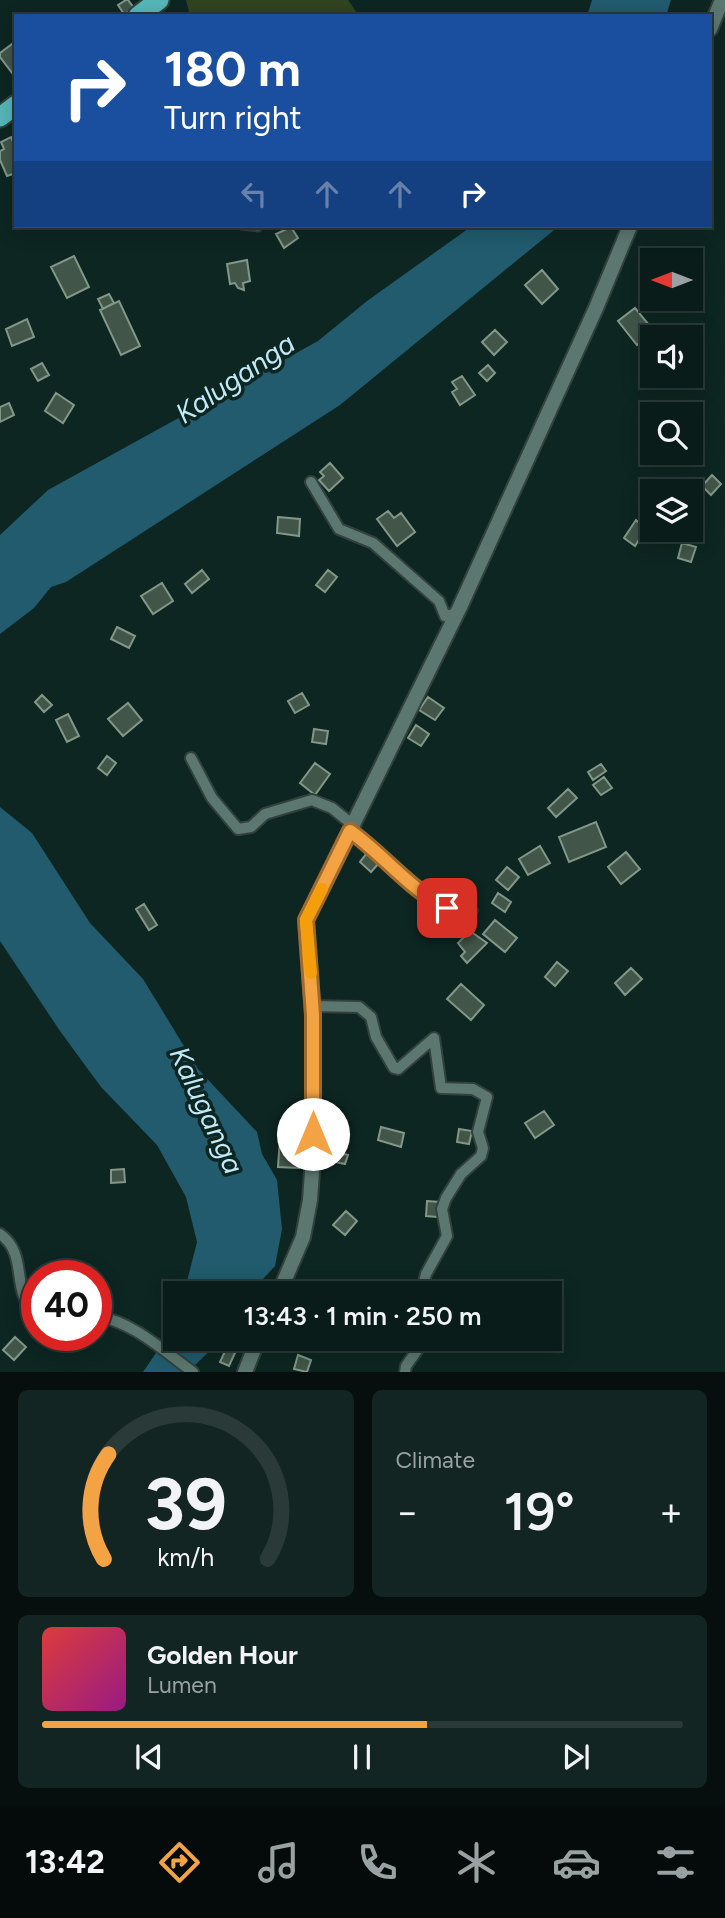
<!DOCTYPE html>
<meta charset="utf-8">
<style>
:root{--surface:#0a1c19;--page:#132522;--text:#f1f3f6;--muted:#99a1a2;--line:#2a3a38;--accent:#f4a344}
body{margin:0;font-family:Figtree,sans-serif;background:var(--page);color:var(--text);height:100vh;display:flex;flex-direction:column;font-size:26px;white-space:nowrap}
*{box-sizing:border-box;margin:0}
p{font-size:23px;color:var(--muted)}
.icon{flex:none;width:38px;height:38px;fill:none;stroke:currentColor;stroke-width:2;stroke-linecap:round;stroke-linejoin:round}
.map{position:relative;height:1372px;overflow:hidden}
.details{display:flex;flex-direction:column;gap:18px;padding:18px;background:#060f0e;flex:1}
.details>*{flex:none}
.hud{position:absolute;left:14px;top:14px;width:698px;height:214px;border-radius:0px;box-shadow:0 4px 18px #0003,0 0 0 2px var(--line);background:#1a4fa0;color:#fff;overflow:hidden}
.needle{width:46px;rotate:270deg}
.controls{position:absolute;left:640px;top:248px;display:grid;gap:14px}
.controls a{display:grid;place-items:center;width:63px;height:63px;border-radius:0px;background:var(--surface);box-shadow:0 4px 18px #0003,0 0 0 2px var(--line);font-size:35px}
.speed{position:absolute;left:21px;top:1260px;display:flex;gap:14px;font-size:35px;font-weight:700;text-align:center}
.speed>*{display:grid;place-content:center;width:91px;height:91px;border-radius:50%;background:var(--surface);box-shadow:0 4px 18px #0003,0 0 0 2px var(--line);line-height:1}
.speed .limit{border:10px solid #d22;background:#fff;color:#111}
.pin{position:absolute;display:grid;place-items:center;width:60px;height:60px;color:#fff;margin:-30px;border-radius:14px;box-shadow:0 4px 10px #0006}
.me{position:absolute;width:77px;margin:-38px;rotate:0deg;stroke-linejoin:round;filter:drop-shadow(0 0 5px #0008)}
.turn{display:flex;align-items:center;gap:24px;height:147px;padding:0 35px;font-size:32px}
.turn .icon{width:91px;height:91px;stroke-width:2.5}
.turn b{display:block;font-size:49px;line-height:60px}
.lanes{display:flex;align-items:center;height:66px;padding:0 35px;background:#0003;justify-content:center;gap:35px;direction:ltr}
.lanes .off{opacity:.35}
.big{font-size:52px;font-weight:600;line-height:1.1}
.details .tile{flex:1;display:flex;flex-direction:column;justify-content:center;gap:10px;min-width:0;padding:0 24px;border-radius:10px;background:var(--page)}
.details .dial{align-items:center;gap:0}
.dial svg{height:182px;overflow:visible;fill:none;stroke:var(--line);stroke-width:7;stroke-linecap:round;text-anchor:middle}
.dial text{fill:var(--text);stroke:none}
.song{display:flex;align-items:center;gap:21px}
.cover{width:84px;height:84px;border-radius:10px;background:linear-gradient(135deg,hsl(0 70% 55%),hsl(310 70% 35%))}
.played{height:7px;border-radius:4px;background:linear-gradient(90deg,var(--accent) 60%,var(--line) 60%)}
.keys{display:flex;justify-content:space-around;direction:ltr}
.heat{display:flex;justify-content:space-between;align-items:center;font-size:38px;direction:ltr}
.details .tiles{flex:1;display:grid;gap:18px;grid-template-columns:1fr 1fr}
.tile:last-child{grid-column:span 2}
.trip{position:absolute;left:163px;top:1281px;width:399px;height:70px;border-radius:0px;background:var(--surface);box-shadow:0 4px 18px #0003,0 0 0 2px var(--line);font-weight:600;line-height:70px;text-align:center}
.tab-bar{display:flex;height:112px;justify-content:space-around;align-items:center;background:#040b0a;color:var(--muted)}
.tab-bar .icon{width:49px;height:49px}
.tab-bar .active{color:var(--accent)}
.tab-bar b{font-size:32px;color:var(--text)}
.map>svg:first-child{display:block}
.green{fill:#2f441f}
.water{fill:#215b6d}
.building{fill:#415548;stroke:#829788;stroke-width:2}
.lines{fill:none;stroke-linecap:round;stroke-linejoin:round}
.service-casing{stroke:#32413d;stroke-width:9}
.minor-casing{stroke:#32413d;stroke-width:14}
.tertiary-casing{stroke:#32413d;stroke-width:18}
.trunk-casing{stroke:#32413d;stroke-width:23}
.service{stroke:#5c7770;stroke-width:5}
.minor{stroke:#5c7770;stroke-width:10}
.tertiary{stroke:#5c7770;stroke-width:14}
.trunk{stroke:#55b6b8;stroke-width:19}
.route-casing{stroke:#9f6a2c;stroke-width:18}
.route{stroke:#f4a344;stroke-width:12}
.slow{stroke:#f59e0b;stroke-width:12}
.labels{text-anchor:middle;stroke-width:7;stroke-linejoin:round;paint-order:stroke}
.water-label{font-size:28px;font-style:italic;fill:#c2e9f7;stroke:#0d2621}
</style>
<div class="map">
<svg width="725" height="1372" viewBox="0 0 725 1372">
<rect width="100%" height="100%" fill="#0d2621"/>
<path class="green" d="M186 0H348L359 16H190Z"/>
<path class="water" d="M592 0H671L666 16H587Z
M472 226H559L340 405 66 582 51 587 34 608 0 634V535L48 490 318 341 367 301Z
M0 807 32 833 90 923 143 979 198 1069 257 1132 262 1154 277 1180 282 1229 275 1266 250 1293H184L197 1242 186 1197 157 1145 101 1087 60 1031 0 941Z
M175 1313V1339H222L194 1366 192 1372H143L158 1350Z"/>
<path class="building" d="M126 0H128L134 8 124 14 118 5Z
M16 41V78L0 57V53Z
M11 137 14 144 16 143V173L7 176 0 160V151L4 149 1 142Z
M291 227 298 238 284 248 276 234Z
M74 256 89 287 67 298 51 267Z
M247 260 250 281 243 283 244 290 238 288 235 283 230 284 227 264Z
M542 270 558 289 542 304 525 285Z
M109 294 114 303 103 309 98 299Z
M119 301 140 346 121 355 100 310Z
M635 308 654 331 637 345 618 321Z
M27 319 34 337 12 346 6 329Z
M495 330 507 342 494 355 482 342Z
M42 363 49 375 38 381 31 369Z
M488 365 495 373 487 381 479 373Z
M462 376 475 395 460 405 452 392 457 389 452 382Z
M56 393 74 405 63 423 45 411Z
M9 403 14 415 0 422V407Z
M330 463 343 478 329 491 319 480 324 476 320 472Z
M712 475 721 484 711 495 702 486Z
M388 511 394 518 401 513 415 532 397 546 377 519Z
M278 517 300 519 299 536 277 533Z
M636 520 646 529 635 546 624 538Z
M682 543 696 547 691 562 678 558Z
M202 570 209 579 192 593 185 584Z
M328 570 337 577 325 592 316 585Z
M162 583 173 601 153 614 141 596Z
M117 627 135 636 129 648 111 639Z
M302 693 309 705 295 713 288 701Z
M42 695 52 705 44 712 35 702Z
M428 697 444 708 435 720 419 710Z
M128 703 142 720 123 736 108 719Z
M68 714 79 736 67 742 56 720Z
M416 725 429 734 421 746 408 738Z
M314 729 328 731 326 744 312 742Z
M107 756 116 763 107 775 98 768Z
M315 763 330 774 315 795 300 783Z
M601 764 606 771 593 780 588 772Z
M604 777 612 788 601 795 593 785Z
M568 789 577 798 556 817 548 808Z
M596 822 606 847 569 862 559 837Z
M540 846 550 863 528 875 519 859Z
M626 852 640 869 621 884 608 867Z
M367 853 379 863 371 872 360 862Z
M507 867 519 877 508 890 496 880Z
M498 893 511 902 505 912 492 903Z
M144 904 157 925 149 930 136 909Z
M495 920 517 938 505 952 483 934Z
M470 931 487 943 467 963 461 956 465 952 458 943Z
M557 962 568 971 555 986 545 977Z
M631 968 642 979 625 995 615 983Z
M461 984 484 1005 471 1020 447 999Z
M544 1111 554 1125 535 1138 525 1123Z
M381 1127 404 1133 401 1147 378 1140Z
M459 1129 472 1131 469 1144 457 1142Z
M280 1137 300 1138 299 1168 278 1167Z
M333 1151 348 1155 345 1164 330 1161Z
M124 1169 125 1182 111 1183V1170Z
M427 1201 439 1202 437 1217 426 1216Z
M346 1211 357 1221 345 1235 333 1225Z
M301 1282 317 1285 315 1293H299Z
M15 1337 26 1347 14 1360 3 1350Z
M226 1349 235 1353 229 1366 220 1362Z
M298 1355 311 1360 307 1372 294 1369Z"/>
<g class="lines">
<defs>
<path id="service" d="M241 226 258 228 260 226"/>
<path id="minor" d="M311 482 339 529 373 543 439 601 445 616 457 613
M191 758 212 798 238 829 251 827 265 814 312 800 332 808 353 825
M350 831 373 848 427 898 447 908 472 911
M312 1006 359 1007 371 1017 376 1037 394 1068 398 1069 434 1038 441 1088 473 1089 487 1097 478 1132 483 1148 481 1156 461 1174 446 1198 442 1209 447 1236 426 1274 422 1290 431 1293
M0 1234C30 1255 9 1295 37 1312
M96 1316C134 1322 162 1350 193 1372
M405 1372 406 1366 425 1339"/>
<path id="tertiary" d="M710 29 722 0
M279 1293 303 1237 310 1200 313 1158V1015L306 920 459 609 596 308 630 226
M245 1372 258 1339"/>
<path id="trunk" d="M138 16 159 0
M0 117 16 105"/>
</defs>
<use href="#service" class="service-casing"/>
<use href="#minor" class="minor-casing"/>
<use href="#tertiary" class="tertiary-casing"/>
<use href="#trunk" class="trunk-casing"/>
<use href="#service" class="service"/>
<use href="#minor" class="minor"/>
<use href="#tertiary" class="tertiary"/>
<use href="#trunk" class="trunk"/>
</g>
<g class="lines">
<defs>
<path id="route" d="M313 1134V1015L306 920 350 831C384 855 410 890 447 908"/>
</defs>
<use href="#route" class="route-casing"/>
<use href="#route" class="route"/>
<path class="slow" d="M311 973 306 920 322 889"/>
</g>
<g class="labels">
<g class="water-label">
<text transform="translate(235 378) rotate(-34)" y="10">Kaluganga</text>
<text transform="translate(207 1110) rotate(65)" y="10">Kaluganga</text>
</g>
</g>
</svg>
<div class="controls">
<a><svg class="needle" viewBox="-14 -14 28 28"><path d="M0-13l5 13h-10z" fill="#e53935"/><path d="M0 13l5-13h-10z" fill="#99a1a2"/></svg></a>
<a><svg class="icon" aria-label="sound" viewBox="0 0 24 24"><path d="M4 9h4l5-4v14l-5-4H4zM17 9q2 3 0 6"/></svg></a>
<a><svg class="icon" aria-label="search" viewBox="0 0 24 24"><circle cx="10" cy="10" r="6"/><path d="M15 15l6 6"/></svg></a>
<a><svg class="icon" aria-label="layers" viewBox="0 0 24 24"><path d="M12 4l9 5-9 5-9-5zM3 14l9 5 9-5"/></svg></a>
</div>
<div class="speed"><div class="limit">40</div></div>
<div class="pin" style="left:447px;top:908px;background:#d93025"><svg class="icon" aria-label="arrive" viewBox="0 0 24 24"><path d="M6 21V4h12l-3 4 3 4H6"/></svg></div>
<svg class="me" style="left:313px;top:1134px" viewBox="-20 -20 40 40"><circle r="19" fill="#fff"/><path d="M0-13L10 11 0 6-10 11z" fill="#f4a344"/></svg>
<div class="trip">13:43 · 1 min · 250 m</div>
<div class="hud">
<div class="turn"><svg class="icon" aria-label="right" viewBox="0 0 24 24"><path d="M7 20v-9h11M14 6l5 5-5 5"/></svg><div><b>180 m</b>Turn right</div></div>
<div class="lanes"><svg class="icon off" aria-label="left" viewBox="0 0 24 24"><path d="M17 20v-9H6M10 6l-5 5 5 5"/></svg><svg class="icon off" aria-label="ahead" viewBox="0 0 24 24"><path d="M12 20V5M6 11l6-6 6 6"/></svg><svg class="icon off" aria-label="ahead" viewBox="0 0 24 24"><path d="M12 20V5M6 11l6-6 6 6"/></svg><svg class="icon" aria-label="right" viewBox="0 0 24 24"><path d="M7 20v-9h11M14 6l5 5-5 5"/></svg></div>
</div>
</div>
<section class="details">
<div class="tiles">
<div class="tile dial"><svg viewBox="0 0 100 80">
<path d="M14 69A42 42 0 1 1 86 69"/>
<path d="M14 69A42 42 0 0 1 16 23" stroke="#f4a344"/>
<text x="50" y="56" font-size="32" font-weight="700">39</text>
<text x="50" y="72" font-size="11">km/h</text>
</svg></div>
<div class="tile"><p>Climate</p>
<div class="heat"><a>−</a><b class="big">19°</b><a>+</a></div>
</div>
<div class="tile">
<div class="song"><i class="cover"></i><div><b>Golden Hour</b><p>Lumen</p></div></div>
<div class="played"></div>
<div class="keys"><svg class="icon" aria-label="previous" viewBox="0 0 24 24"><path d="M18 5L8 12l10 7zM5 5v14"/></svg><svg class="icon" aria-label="pause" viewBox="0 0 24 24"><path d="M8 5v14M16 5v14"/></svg><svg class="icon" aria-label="next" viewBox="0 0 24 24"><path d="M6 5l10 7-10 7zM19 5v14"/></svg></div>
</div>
</div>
</section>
<nav class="tab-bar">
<b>13:42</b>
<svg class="icon active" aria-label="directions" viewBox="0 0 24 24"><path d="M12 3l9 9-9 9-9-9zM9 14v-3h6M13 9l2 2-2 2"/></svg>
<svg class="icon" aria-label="music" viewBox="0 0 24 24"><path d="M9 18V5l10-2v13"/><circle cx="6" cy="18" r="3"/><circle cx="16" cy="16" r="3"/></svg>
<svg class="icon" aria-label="phone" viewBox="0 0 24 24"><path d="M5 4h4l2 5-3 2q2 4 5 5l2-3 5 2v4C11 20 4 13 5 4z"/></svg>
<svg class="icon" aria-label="climate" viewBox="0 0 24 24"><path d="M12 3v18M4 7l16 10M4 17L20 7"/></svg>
<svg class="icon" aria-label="car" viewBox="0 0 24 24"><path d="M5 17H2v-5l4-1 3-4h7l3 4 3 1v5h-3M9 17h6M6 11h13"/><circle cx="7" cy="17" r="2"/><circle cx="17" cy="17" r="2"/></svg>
<svg class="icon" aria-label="filters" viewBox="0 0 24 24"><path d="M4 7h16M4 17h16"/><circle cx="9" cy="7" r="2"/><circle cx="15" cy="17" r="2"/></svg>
</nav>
